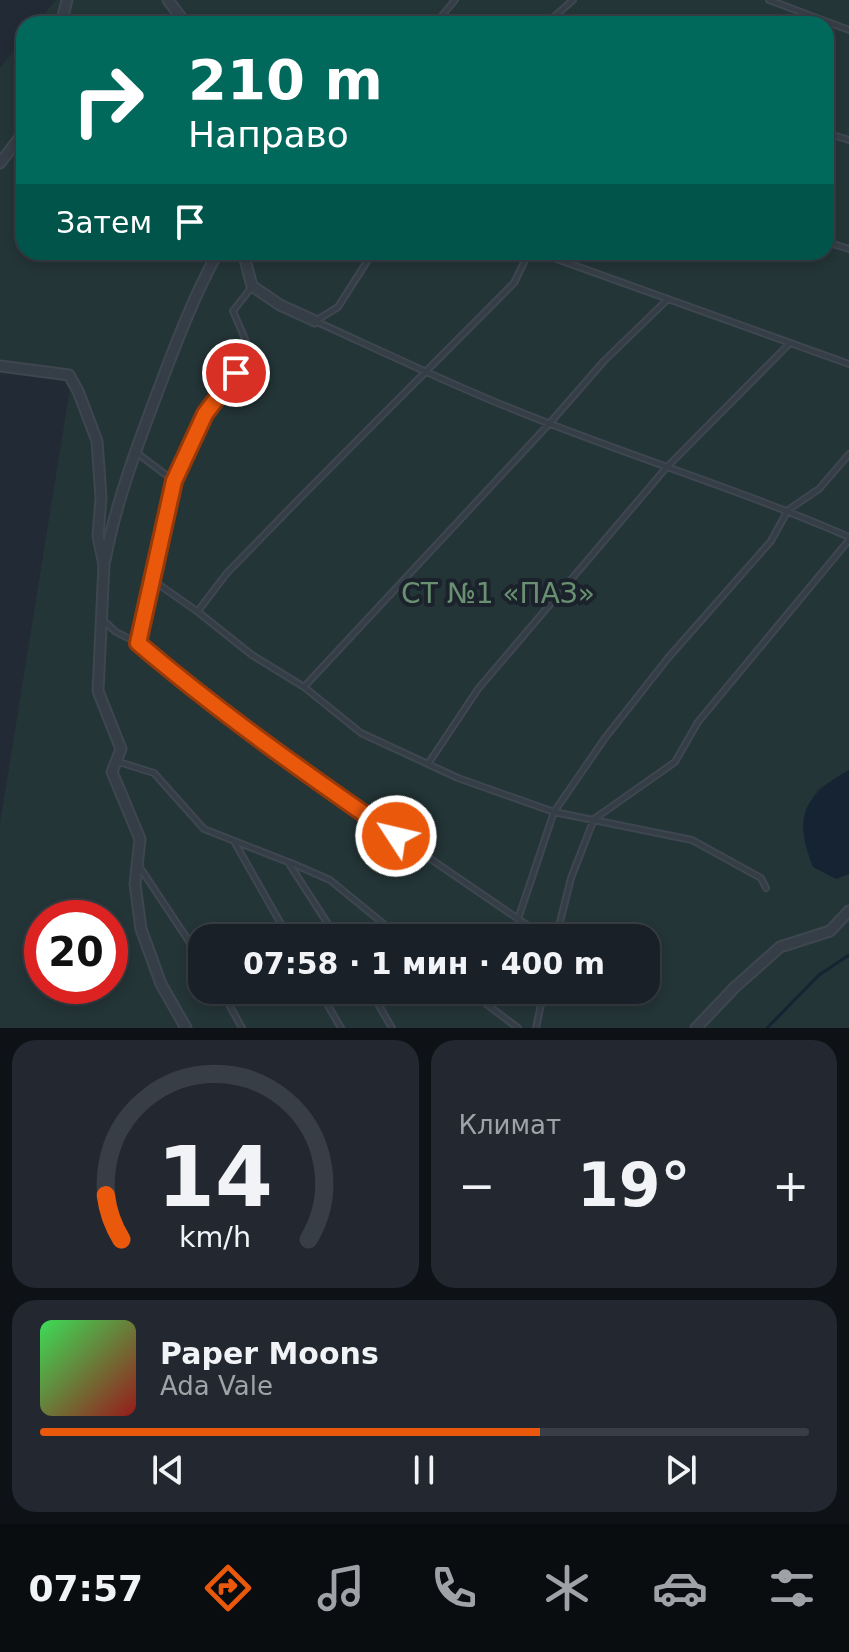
<!DOCTYPE html>
<html lang="ru">
<meta charset="utf-8">
<style>
:root{--surface:#1a2028;--page:#232830;--text:#f1f3f6;--muted:#9fa3a8;--line:#383e45;--accent:#ea580c}
body{margin:0;font-family:"DejaVu Sans",sans-serif;background:var(--page);color:var(--text);height:100vh;display:flex;flex-direction:column;font-size:30px;white-space:nowrap}
*{box-sizing:border-box;margin:0}
p{font-size:26px;color:var(--muted)}
.icon{flex:none;width:44px;height:44px;fill:none;stroke:currentColor;stroke-width:2;stroke-linecap:round;stroke-linejoin:round}
.map{position:relative;height:1028px;overflow:hidden}
.sheet{display:flex;flex-direction:column;gap:12px;padding:12px;background:#0e1216;flex:1}
.sheet>*{flex:none}
.top-card{position:absolute;left:16px;top:16px;width:818px;height:244px;border-radius:24px;box-shadow:0 4px 12px #0003,0 0 0 2px var(--line);background:#00695c;color:#fff;overflow:hidden}
.speed{position:absolute;left:24px;top:900px;display:flex;gap:16px;font-size:40px;font-weight:700;text-align:center}
.speed>*{display:grid;place-content:center;width:104px;height:104px;border-radius:50%;background:var(--surface);box-shadow:0 4px 12px #0003,0 0 0 2px var(--line);line-height:1}
.speed .limit{border:12px solid #d22;background:#fff;color:#111}
.pin{position:absolute;display:grid;place-items:center;width:68px;height:68px;color:#fff;margin:-34px;border:4px solid #fff;border-radius:50%;box-shadow:0 2px 8px #0007}
.me{position:absolute;width:88px;margin:-44px;rotate:305deg;stroke-linejoin:round;filter:drop-shadow(0 0 6px #0008)}
.turn{display:flex;align-items:center;gap:28px;height:168px;padding:0 40px;font-size:36px}
.turn .icon{width:104px;height:104px;stroke-width:2.5}
.turn b{display:block;font-size:56px;line-height:68px}
.then{display:flex;align-items:center;height:76px;padding:0 40px;background:#0003;gap:16px;font-size:30px}
.big{font-size:60px;font-weight:700;line-height:1.1}
.sheet .widget{flex:1;display:flex;flex-direction:column;justify-content:center;gap:12px;min-width:0;padding:0 28px;border-radius:24px;background:var(--page)}
.sheet .dial{align-items:center;gap:0}
.dial svg{height:208px;overflow:visible;fill:none;stroke:var(--line);stroke-width:7;stroke-linecap:round;text-anchor:middle}
.dial text{fill:var(--text);stroke:none}
.song{display:flex;align-items:center;gap:24px}
.cover{width:96px;height:96px;border-radius:12px;background:linear-gradient(135deg,hsl(130 70% 55%),hsl(0 70% 35%))}
.played{height:8px;border-radius:4px;background:linear-gradient(90deg,var(--accent) 65%,var(--line) 65%)}
.keys{display:flex;justify-content:space-around;direction:ltr}
.heat{display:flex;justify-content:space-between;align-items:center;font-size:44px;direction:ltr}
.sheet .tiles{flex:1;display:grid;gap:12px;grid-template-columns:1fr 1fr}
.widget:last-child{grid-column:span 2}
.trip{position:absolute;left:188px;top:924px;width:472px;height:80px;border-radius:24px;background:var(--surface);box-shadow:0 4px 12px #0003,0 0 0 2px var(--line);font-weight:700;line-height:80px;text-align:center}
.menu{display:flex;height:128px;justify-content:space-around;align-items:center;background:#0a0d10;color:var(--muted)}
.menu .icon{width:56px;height:56px}
.menu .selected{color:var(--accent)}
.menu b{font-size:36px;color:var(--text)}
.map>svg:first-child{display:block}
.green{fill:#243537;fill-rule:evenodd}
.water{fill:#162332}
.lines{fill:none;stroke-linecap:round;stroke-linejoin:round}
.stream{stroke:#162332;stroke-width:3}
.lane-casing{stroke:#3e4650;stroke-width:8}
.street-casing{stroke:#3e4650;stroke-width:13}
.lane{stroke:#353d46;stroke-width:4}
.street{stroke:#353d46;stroke-width:9}
.route-casing{stroke:#983908;stroke-width:20}
.route{stroke:#ea580c;stroke-width:14}
.labels{text-anchor:middle;stroke-width:8;stroke-linejoin:round;paint-order:stroke}
.park-label{font-size:28px;fill:#699171;stroke:#1b222b}
</style>
<div class="map">
<svg width="849" height="1028" viewBox="0 0 849 1028">
<rect width="100%" height="100%" fill="#222b35"/>
<path class="green" d="M56 0H849V770L818 789 811 802 836 879 849 874V1028H0V824L70 388 64 379 0 371V68L24 38V252H826V24H36ZM42 918H110V986H42ZM202 938H646V990H202Z"/>
<path class="water" d="M849 770V874L836 879 813 867C793 817 803 796 849 770Z"/>
<g class="lines">
<path class="stream" d="M767 1028 819 975 849 955"/>
<defs>
<path id="lane" d="M769 0 849 30
M435 24 455 0
M546 24 573 0
M826 133 849 140
M826 242 849 249
M537 252 849 364
M317 320 338 307 373 252
M315 321C392 356 469 393 548 423 648 462 751 494 849 537
M137 453 174 481
M151 579 198 612 252 655 304 687 361 733 458 778 554 812 692 840 761 878 766 888
M198 611 227 573 302 496 514 283 529 252
M103 620 116 632 138 643 182 681 302 771 546 938
M138 643 174 481 205 414 251 353 233 311 251 288
M304 687 549 424 604 361 668 299
M119 762 154 773 204 829 288 862 337 938
M428 764 478 689 666 468 789 344
M235 843 289 938
M291 863 330 880 401 938
M139 866 202 961
M518 919 554 812 605 738 668 658 771 541 788 510 819 489 849 454
M556 938 571 878 594 819 675 762 698 722 849 540
M221 990 242 1028
M319 990 341 1028
M370 990 392 1028
M468 990 518 1028
M536 1028 544 990"/>
<path id="street" d="M168 0 186 24
M61 24 67 0
M0 163 24 132
M243 252 252 286 280 305 315 321
M0 366 69 375 78 391 97 441 101 498 98 536 104 565 98 691 121 749 112 772 140 839 135 884 141 929 161 984 186 1028
M105 560C117 498 139 441 161 383 178 338 195 294 218 252
M696 1028 735 987 780 947 830 931 849 911"/>
</defs>
<use href="#lane" class="lane-casing"/>
<use href="#street" class="street-casing"/>
<use href="#lane" class="lane"/>
<use href="#street" class="street"/>
</g>
<g class="lines">
<defs>
<path id="route" d="M236 373 205 414 174 481 138 643C220 713 308 775 396 836"/>
</defs>
<use href="#route" class="route-casing"/>
<use href="#route" class="route"/>
</g>
<g class="labels">
<g class="park-label">
<text x="498" y="603">СТ №1 «ПАЗ»</text>
</g>
</g>
</svg>
<div class="speed"><div class="limit">20</div></div>
<div class="pin" style="left:236px;top:373px;background:#d93025"><svg class="icon" aria-label="arrive" viewBox="0 0 24 24"><path d="M6 21V4h12l-3 4 3 4H6"/></svg></div>
<svg class="me" style="left:396px;top:836px" viewBox="-20 -20 40 40"><circle r="17" fill="#ea580c" stroke="#fff" stroke-width="3"/><path d="M0-11L8 9 0 5-8 9z" fill="#fff"/></svg>
<div class="trip">07:58 · 1 мин · 400 m</div>
<div class="top-card">
<div class="turn"><svg class="icon" aria-label="right" viewBox="0 0 24 24"><path d="M7 20v-9h11M14 6l5 5-5 5"/></svg><div><b>210 m</b>Направо</div></div>
<div class="then">Затем<svg class="icon" aria-label="arrive" viewBox="0 0 24 24"><path d="M6 21V4h12l-3 4 3 4H6"/></svg></div>
</div>
</div>
<section class="sheet">
<div class="tiles">
<div class="widget dial"><svg viewBox="0 0 100 80">
<path d="M14 69A42 42 0 1 1 86 69"/>
<path d="M14 69A42 42 0 0 1 8 52" stroke="#ea580c"/>
<text x="50" y="56" font-size="32" font-weight="700">14</text>
<text x="50" y="72" font-size="11">km/h</text>
</svg></div>
<div class="widget"><p>Климат</p>
<div class="heat"><a>−</a><b class="big">19°</b><a>+</a></div>
</div>
<div class="widget">
<div class="song"><i class="cover"></i><div><b>Paper Moons</b><p>Ada Vale</p></div></div>
<div class="played"></div>
<div class="keys"><svg class="icon" aria-label="previous" viewBox="0 0 24 24"><path d="M18 5L8 12l10 7zM5 5v14"/></svg><svg class="icon" aria-label="pause" viewBox="0 0 24 24"><path d="M8 5v14M16 5v14"/></svg><svg class="icon" aria-label="next" viewBox="0 0 24 24"><path d="M6 5l10 7-10 7zM19 5v14"/></svg></div>
</div>
</div>
</section>
<nav class="menu">
<b>07:57</b>
<svg class="icon selected" aria-label="directions" viewBox="0 0 24 24"><path d="M12 3l9 9-9 9-9-9zM9 14v-3h6M13 9l2 2-2 2"/></svg>
<svg class="icon" aria-label="music" viewBox="0 0 24 24"><path d="M9 18V5l10-2v13"/><circle cx="6" cy="18" r="3"/><circle cx="16" cy="16" r="3"/></svg>
<svg class="icon" aria-label="phone" viewBox="0 0 24 24"><path d="M5 4h4l2 5-3 2q2 4 5 5l2-3 5 2v4C11 20 4 13 5 4z"/></svg>
<svg class="icon" aria-label="climate" viewBox="0 0 24 24"><path d="M12 3v18M4 7l16 10M4 17L20 7"/></svg>
<svg class="icon" aria-label="car" viewBox="0 0 24 24"><path d="M5 17H2v-5l4-1 3-4h7l3 4 3 1v5h-3M9 17h6M6 11h13"/><circle cx="7" cy="17" r="2"/><circle cx="17" cy="17" r="2"/></svg>
<svg class="icon" aria-label="filters" viewBox="0 0 24 24"><path d="M4 7h16M4 17h16"/><circle cx="9" cy="7" r="2"/><circle cx="15" cy="17" r="2"/></svg>
</nav>
